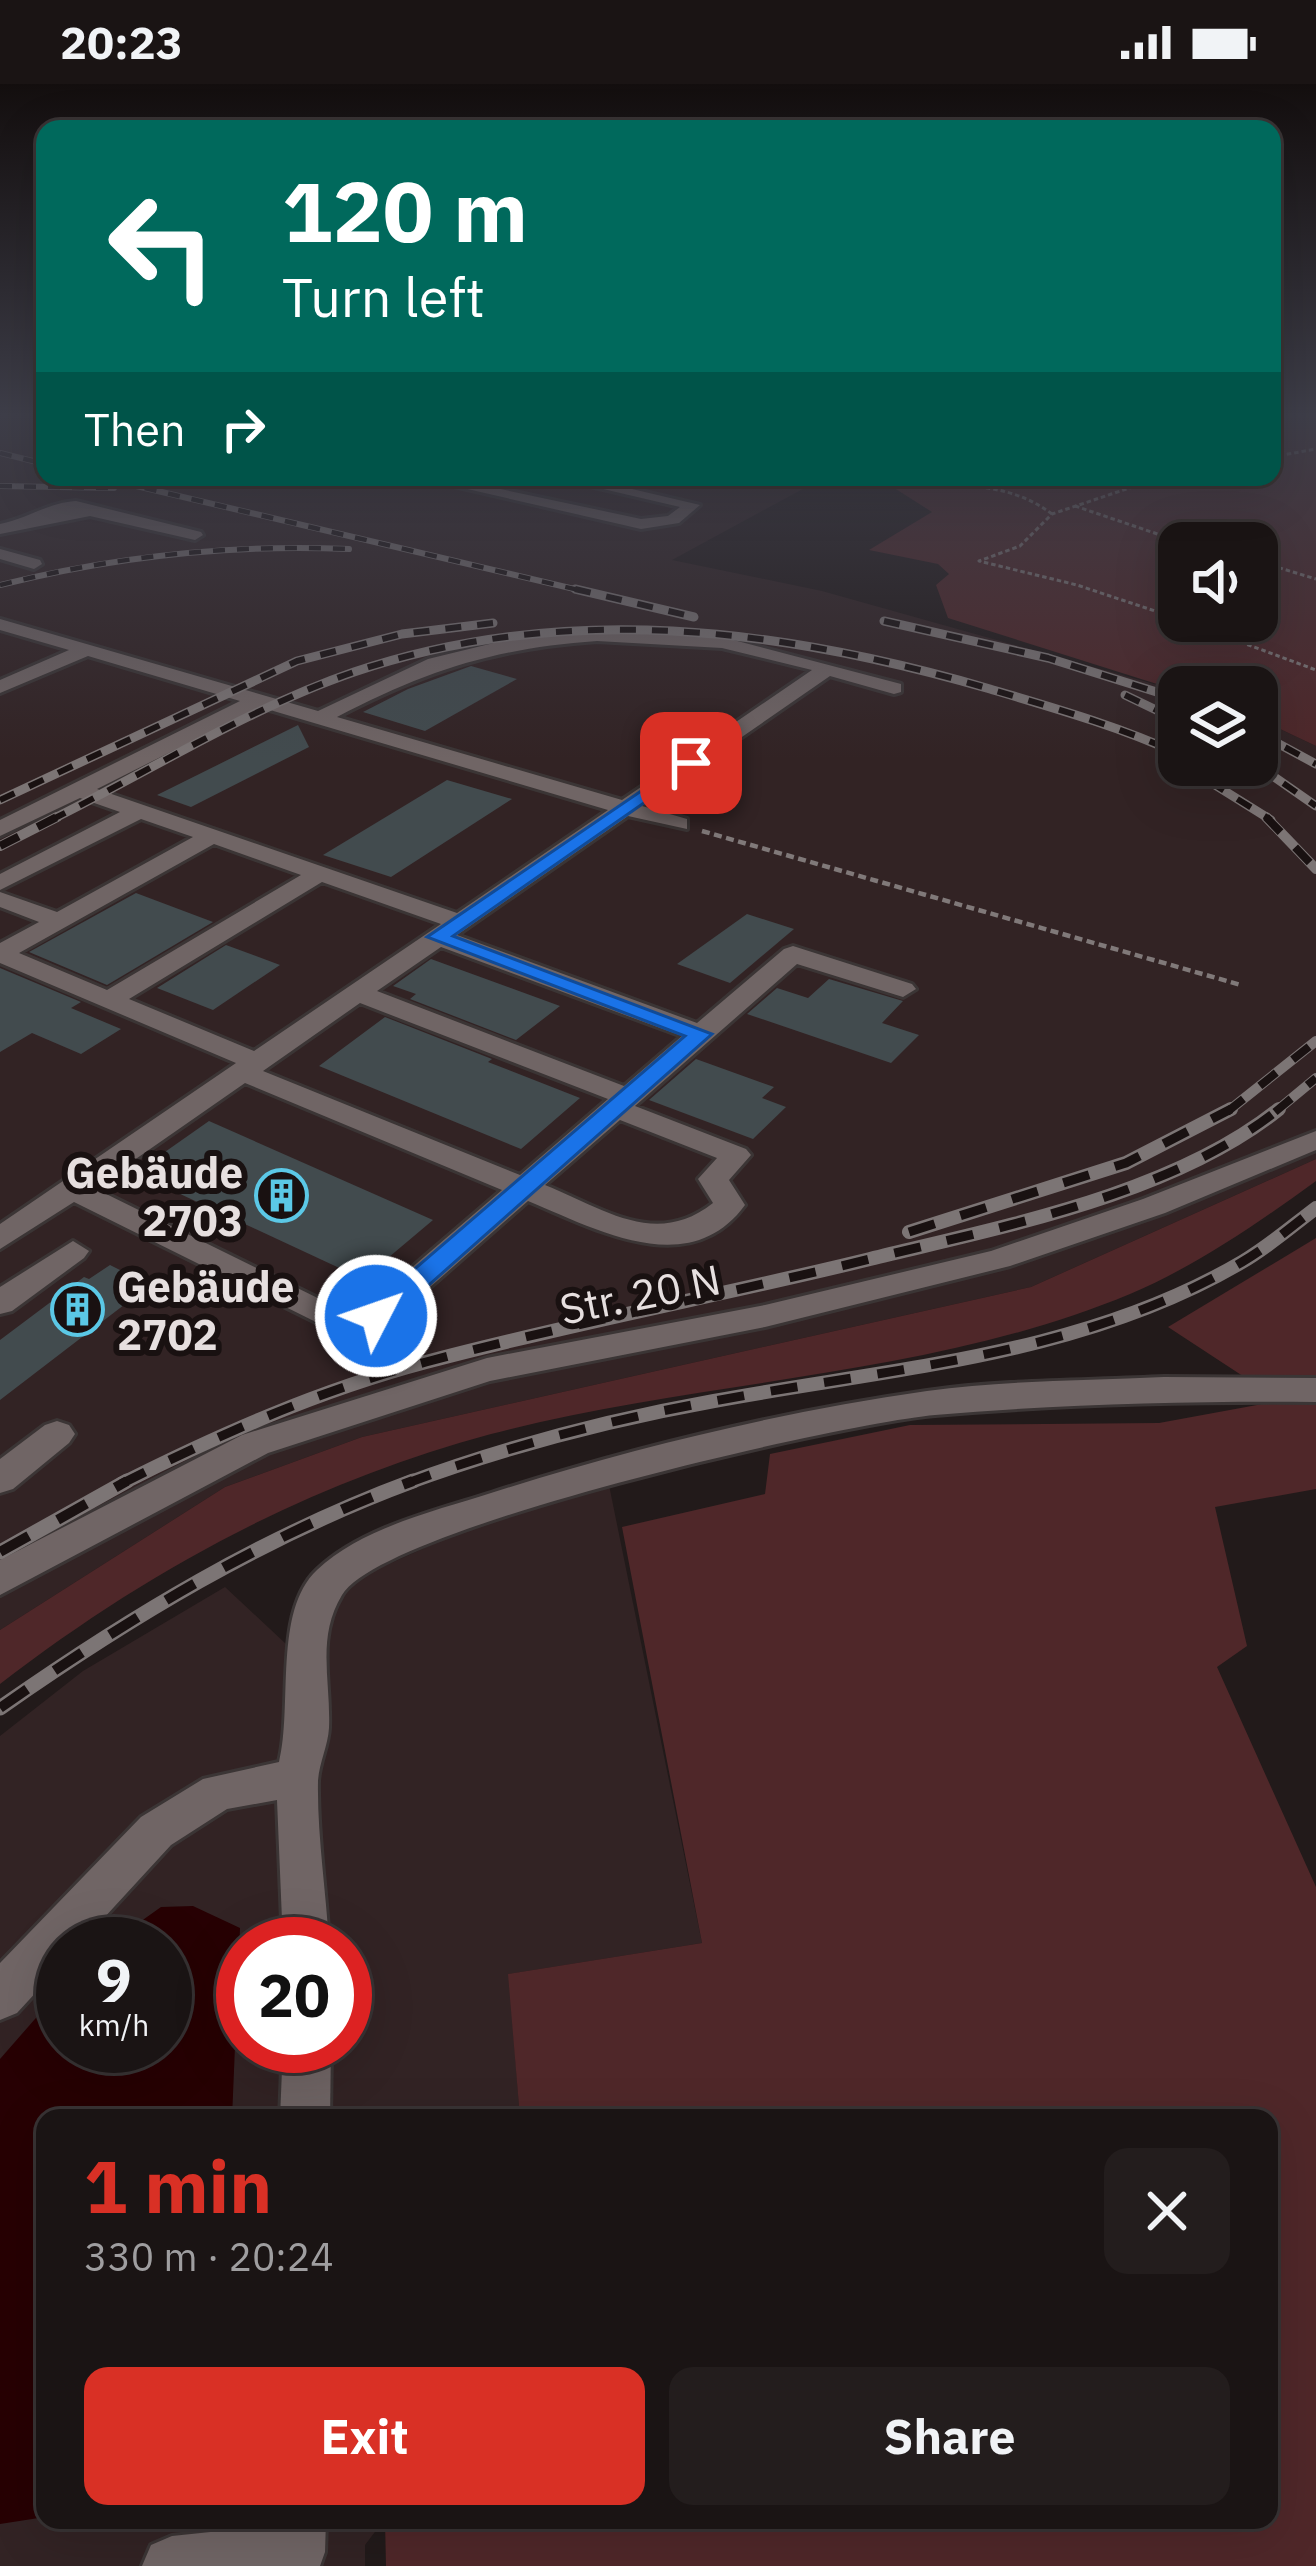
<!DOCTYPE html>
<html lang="en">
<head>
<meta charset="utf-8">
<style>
  :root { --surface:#1a1414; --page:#231d1d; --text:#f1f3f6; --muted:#9f9ea0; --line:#383334; --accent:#d93025 }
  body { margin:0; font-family:"IBM Plex Sans",sans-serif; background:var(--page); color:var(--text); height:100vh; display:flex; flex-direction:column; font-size:45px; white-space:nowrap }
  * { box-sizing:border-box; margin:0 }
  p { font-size:39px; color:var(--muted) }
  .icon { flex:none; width:66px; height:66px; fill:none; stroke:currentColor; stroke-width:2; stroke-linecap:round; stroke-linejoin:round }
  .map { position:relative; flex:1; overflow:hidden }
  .sheet { position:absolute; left:36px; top:2025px; width:1242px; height:420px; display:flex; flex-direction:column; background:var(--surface); border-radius:24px; box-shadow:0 12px 48px #0002,0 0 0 3px var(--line) }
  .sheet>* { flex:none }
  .banner { position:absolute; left:36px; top:36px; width:1245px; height:366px; border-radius:24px; box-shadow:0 12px 48px #0002,0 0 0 3px var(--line); background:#00695c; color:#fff; overflow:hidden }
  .buttons { position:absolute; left:1158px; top:438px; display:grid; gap:24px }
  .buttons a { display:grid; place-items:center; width:120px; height:120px; border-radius:24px; background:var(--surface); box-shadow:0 12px 48px #0002,0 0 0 3px var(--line); font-size:60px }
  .speed { position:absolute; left:36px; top:1833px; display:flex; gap:24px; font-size:60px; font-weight:700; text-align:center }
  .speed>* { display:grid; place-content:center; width:156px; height:156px; border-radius:50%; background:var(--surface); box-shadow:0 12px 48px #0002,0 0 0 3px var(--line); line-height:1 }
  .speed small { font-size:30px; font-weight:400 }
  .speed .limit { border:18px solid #d22; background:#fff; color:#111 }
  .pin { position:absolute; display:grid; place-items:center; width:102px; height:102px; color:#fff; margin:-51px; border-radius:24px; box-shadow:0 6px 18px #0006 }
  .me { position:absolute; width:132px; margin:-66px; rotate:49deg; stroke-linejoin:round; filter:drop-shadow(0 0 9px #0008) }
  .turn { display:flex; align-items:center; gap:42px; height:252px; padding:0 48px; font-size:54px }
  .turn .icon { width:156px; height:156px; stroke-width:2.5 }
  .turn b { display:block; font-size:84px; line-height:102px }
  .then { display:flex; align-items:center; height:114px; padding:0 48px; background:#0003; gap:24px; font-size:45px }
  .round { display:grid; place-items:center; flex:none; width:126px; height:126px; border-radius:24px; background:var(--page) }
  .head { display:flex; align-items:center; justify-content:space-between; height:204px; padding:0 48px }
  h1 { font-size:72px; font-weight:800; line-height:90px; color:var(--accent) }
  .primary-button { display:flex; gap:24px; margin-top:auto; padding:24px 48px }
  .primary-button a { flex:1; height:138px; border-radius:24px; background:var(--accent); color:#fff; font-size:48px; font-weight:800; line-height:138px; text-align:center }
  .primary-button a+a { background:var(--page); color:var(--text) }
  .status { display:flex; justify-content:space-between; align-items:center; height:84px; padding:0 60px; background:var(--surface); direction:ltr }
  .status svg { height:33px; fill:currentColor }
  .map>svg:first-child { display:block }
  .built { fill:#322324; fill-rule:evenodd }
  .green { fill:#4f2729; fill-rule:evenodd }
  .water { fill:#270003 }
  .building { fill:#424b4e }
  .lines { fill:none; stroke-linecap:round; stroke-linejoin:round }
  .minor-casing { stroke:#3b3535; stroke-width:6 }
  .path-far1 { stroke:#807979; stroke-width:3; stroke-dasharray:4.5 3; stroke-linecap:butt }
  .path { stroke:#807979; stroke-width:4.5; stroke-dasharray:8 4.5; stroke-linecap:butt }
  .minor { fill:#706565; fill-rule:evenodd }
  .rail-far4-casing { stroke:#7c7575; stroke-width:6 }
  .rail-far3-casing { stroke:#7c7575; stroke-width:9 }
  .rail-far2-casing { stroke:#7c7575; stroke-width:10 }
  .rail-far1-casing { stroke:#7c7575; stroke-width:14 }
  .rail-casing { stroke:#7c7575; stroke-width:15 }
  .rail-far4 { stroke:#191111; stroke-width:4.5; stroke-dasharray:12; stroke-linecap:butt }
  .rail-far3 { stroke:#191111; stroke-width:6; stroke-dasharray:16; stroke-linecap:butt }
  .rail-far2 { stroke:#191111; stroke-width:8; stroke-dasharray:21; stroke-linecap:butt }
  .rail-far1 { stroke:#191111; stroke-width:9; stroke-dasharray:27; stroke-linecap:butt }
  .rail { stroke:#191111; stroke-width:10; stroke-dasharray:33; stroke-linecap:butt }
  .route { fill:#1a73e8; stroke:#114b97; stroke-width:3 }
  .labels { text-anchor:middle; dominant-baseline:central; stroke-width:12; stroke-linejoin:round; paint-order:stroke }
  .poi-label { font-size:42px; font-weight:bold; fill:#e6dfdf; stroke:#191111; text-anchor:end }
  .street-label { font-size:42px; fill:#e6dfdf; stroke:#191111 }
</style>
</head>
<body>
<div class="status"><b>20:23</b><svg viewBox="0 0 49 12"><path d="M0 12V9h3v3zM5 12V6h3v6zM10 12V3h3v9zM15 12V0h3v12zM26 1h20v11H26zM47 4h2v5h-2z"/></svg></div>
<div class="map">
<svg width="1316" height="2482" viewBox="0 0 1316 2482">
  <rect width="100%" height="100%" fill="#221a1a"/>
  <g class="built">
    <polygon points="0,328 45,328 45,393 825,393 672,476 822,507 1179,607 1179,681 1257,681 1257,634 1316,662 1316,1075 1031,1203 362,1353 225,1403 0,1546"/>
    <path d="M609 1401 702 1859 509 1890 520 2034H45V2436H384L365 2461V2482H0V1652L83 1587 225 1503 286 1560 321 1552 338 1511 364 1491 456 1450ZM63 1860H165V1962H63ZM243 1860H345V1962H243Z"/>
  </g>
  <g class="green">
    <path d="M1272 328H1316V662L1257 634V603H1179V607L948 534 936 501 949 490 938 480 869 466 932 428 880 395 1272 393ZM1257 459V537H1179V459Z"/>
    <path d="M1316 1075V1097C1258 1139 1196 1182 1130 1210 929 1294 699 1295 491 1350 309 1399 148 1486 0 1600V1546L225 1403 362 1353 1031 1203Z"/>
    <polygon points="1316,1154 1316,1298 1255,1300 1168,1243"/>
    <polygon points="1316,1310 1316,1405 1215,1423 1247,1562 1217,1583 1316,1803 1316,2482 386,2482 385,2436 1269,2436 1269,2034 520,2034 508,1890 702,1859 622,1443 765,1410 770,1370 910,1341 1159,1339"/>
  </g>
  <polygon class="water" points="193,1822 240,1844 232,2034 45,2034 45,2433 0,2440 0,1975 63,1903 63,1962 165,1962 165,1860 109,1860 161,1823"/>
  <g class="building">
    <polygon points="471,582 517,595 425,647 363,628 408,605"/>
    <polygon points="298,641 309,663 191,723 157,711"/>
    <polygon points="447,696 512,715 391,793 323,771"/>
    <polygon points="136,809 213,838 107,901 29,868"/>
    <polygon points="747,830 794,845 730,899 677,880"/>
    <polygon points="226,861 280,881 213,926 157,904"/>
    <polygon points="431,875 560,922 516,956 410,915 416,910 393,902"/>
    <polygon points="0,884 81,918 71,924 121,945 81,970 32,949 0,968"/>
    <polygon points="829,895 903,917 882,939 919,951 891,979 747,930 777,904 808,914"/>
    <polygon points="385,933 492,975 488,978 580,1014 521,1065 319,982"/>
    <polygon points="696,975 774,1003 762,1014 786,1023 753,1055 649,1016"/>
    <polygon points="209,1037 433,1136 363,1195 135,1089"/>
    <polygon points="110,1181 150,1201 0,1316 0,1256 84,1193 89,1195"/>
  </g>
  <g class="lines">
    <defs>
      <g id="minor">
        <polygon points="415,393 444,393 641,435 668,432 680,423 552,393 581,393 700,421 679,439 641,445"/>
        <path d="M76 417 201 448 203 451 195 456 90 432 0 450V440C29 434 47 419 76 417Z"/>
        <polygon points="0,465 40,476 42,480 34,485 0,475"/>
        <path d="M0 535 318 627 428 575 514 554 597 546 722 553 901 600V608L894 610 830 592 642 722 687 735V745L628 732 457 851 697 939 784 865 793 862 912 900 916 905 903 913 797 880 635 1022 746 1065 751 1071 729 1096 745 1121C689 1198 594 1144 528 1117L388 1240 334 1247 74 1118 0 1165V1140L236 979 0 879V859L39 838 0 823V808L57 828 193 753 141 735 0 806V790L120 728 80 714 0 752V736L240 617 88 572 0 609V596L69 566 0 546ZM597 557 722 564 812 586 622 716 337 633C427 586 496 564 597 557ZM260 623 608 726 457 829 97 705ZM214 760 301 791 107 906 19 869ZM322 798 441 840 254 967 129 915ZM441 863 682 952 624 1002 377 907ZM360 919 608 1015 520 1091 263 987ZM245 999 502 1106 367 1222 338 1224 94 1104ZM620 1036 717 1074 698 1095 713 1119C656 1164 604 1125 545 1101Z"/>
        <polygon points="1316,1047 1316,1066 1165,1129 1010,1182 765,1243 490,1297 268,1369 0,1511 0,1476 242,1351 487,1274 765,1221 991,1167 1143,1115"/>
        <polygon points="73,1157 89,1167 84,1174 12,1227 0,1230 0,1203"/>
        <path d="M1164 1293 1316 1294V1318C1189 1317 1062 1320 935 1331 844 1339 383 1443 342 1511 316 1554 331 1597 329 1644 328 1662 319 1679 318 1697 317 1751 326 1806 329 1860H283L277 1716 227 1725 171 1761 80 1860H63V1879L17 1929 0 1936V1879L141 1733 203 1695 279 1678C293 1623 273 1527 317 1486 361 1444 435 1427 491 1409 632 1364 780 1328 927 1307 1004 1296 1086 1297 1164 1293Z"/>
        <polygon points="57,1337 69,1341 75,1350 69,1359 13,1405 0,1409 0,1375 45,1341"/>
        <polygon points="283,1962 331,1962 330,2034 280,2034"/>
        <polygon points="268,2436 326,2436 325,2468 320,2482 142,2482 151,2461 172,2452 268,2442"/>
      </g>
    </defs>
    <use href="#minor" class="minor-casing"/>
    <g class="path-far1">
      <polyline points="1272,373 1316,365"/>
      <path d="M889 393C947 405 1003 393 1052 430"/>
      <polyline points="1162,393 1052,430 1020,462 979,477 1077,501 1179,535"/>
      <polyline points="1075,422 1184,459"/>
      <polyline points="1257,477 1316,495"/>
      <polyline points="1184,537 1316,586"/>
    </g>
    <polyline class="path" points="702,747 1241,901"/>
    <use href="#minor" class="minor"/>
    <defs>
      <g id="rail-far4">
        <polyline points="0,369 45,380"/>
        <polyline points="98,393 587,508"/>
        <polyline points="0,402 114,404"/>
        <path d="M0 501C116 472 230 460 349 465"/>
      </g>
      <g id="rail-far3">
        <polyline points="575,505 694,533"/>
        <polyline points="884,537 1048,574 1179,615"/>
        <polyline points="1125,611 1179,637"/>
        <polyline points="1257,648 1316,680"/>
        <polyline points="1183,681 1271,736"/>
        <polyline points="1257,681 1316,722"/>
        <polyline points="0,716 297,577 402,550 493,539"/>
        <path d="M51 736C150 687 249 624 354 588 564 517 781 544 990 605 1054 624 1118 642 1179 670"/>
      </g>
      <g id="rail-far2">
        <polyline points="1266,733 1316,785"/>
        <polyline points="0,762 57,733"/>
        <polyline points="1227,1028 1316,957"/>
        <polyline points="1275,1028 1316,994"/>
      </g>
      <g id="rail-far1">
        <polyline points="909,1148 1126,1079 1231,1025"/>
        <path d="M121 1400C218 1351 320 1306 426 1278 572 1239 723 1211 870 1175 1000 1143 1172 1111 1279 1025"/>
        <path d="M405 1400C505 1363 608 1336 714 1317 892 1284 1082 1272 1242 1178 1268 1163 1292 1142 1316 1124"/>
      </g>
      <g id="rail">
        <polyline points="0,1468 127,1397"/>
        <path d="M0 1624C130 1533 264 1452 413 1397"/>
      </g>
    </defs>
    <use href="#rail-far4" class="rail-far4-casing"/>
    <use href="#rail-far3" class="rail-far3-casing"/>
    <use href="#rail-far2" class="rail-far2-casing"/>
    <use href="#rail-far1" class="rail-far1-casing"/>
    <use href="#rail" class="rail-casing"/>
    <use href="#rail-far4" class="rail-far4"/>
    <use href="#rail-far3" class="rail-far3"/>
    <use href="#rail-far2" class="rail-far2"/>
    <use href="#rail-far1" class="rail-far1"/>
    <use href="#rail" class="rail"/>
  </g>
  <linearGradient id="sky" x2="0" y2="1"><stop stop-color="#130e0e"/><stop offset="0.49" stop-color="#3e3e49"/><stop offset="1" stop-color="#3e3e49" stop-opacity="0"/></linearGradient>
  <rect width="1316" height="675" fill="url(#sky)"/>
  <polygon class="route" points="691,673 697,675 697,682 453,852 712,950 386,1239 367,1239 363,1232 367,1226 685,952 427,853"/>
  <defs>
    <symbol id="building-ring" viewBox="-11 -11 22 22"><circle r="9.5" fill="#191111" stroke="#5bc8e6" stroke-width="1.5"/><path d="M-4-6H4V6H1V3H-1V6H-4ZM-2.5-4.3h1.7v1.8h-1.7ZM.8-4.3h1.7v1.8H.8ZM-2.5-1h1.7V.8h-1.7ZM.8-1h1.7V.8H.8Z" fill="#5bc8e6"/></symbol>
  </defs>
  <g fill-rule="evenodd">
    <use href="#building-ring" x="252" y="1082" width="59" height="59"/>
    <use href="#building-ring" x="48" y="1196" width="59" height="59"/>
  </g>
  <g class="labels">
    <g class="poi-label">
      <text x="243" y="1088">Gebäude<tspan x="243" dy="48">2703</tspan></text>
      <text x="117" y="1202" text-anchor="start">Gebäude<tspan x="117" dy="48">2702</tspan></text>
    </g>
    <g class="street-label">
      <text transform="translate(640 1210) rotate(-11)">Str. 20 N</text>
    </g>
  </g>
</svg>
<div class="buttons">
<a><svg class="icon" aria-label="sound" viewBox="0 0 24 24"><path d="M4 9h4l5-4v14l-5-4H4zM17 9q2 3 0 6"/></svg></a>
<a><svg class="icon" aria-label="layers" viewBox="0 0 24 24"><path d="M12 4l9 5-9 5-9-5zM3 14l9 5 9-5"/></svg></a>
</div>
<div class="speed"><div>9<small>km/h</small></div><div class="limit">20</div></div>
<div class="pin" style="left:691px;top:679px;background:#d93025"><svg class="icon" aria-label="arrive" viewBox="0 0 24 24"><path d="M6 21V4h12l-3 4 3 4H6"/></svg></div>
<svg class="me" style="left:376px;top:1232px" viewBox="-20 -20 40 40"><circle r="17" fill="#1a73e8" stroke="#fff" stroke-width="3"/><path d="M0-11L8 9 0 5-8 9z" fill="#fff"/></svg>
<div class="banner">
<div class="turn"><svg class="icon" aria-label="left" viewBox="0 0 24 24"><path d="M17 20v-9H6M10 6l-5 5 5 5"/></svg><div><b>120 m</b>Turn left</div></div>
<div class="then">Then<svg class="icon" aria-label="right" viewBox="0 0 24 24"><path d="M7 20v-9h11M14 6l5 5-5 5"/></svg></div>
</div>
<section class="sheet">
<div class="head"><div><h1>1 min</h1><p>330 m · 20:24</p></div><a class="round"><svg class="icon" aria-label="close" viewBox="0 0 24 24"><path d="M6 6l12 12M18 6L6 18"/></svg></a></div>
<div class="primary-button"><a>Exit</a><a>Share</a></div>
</section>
</div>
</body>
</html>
